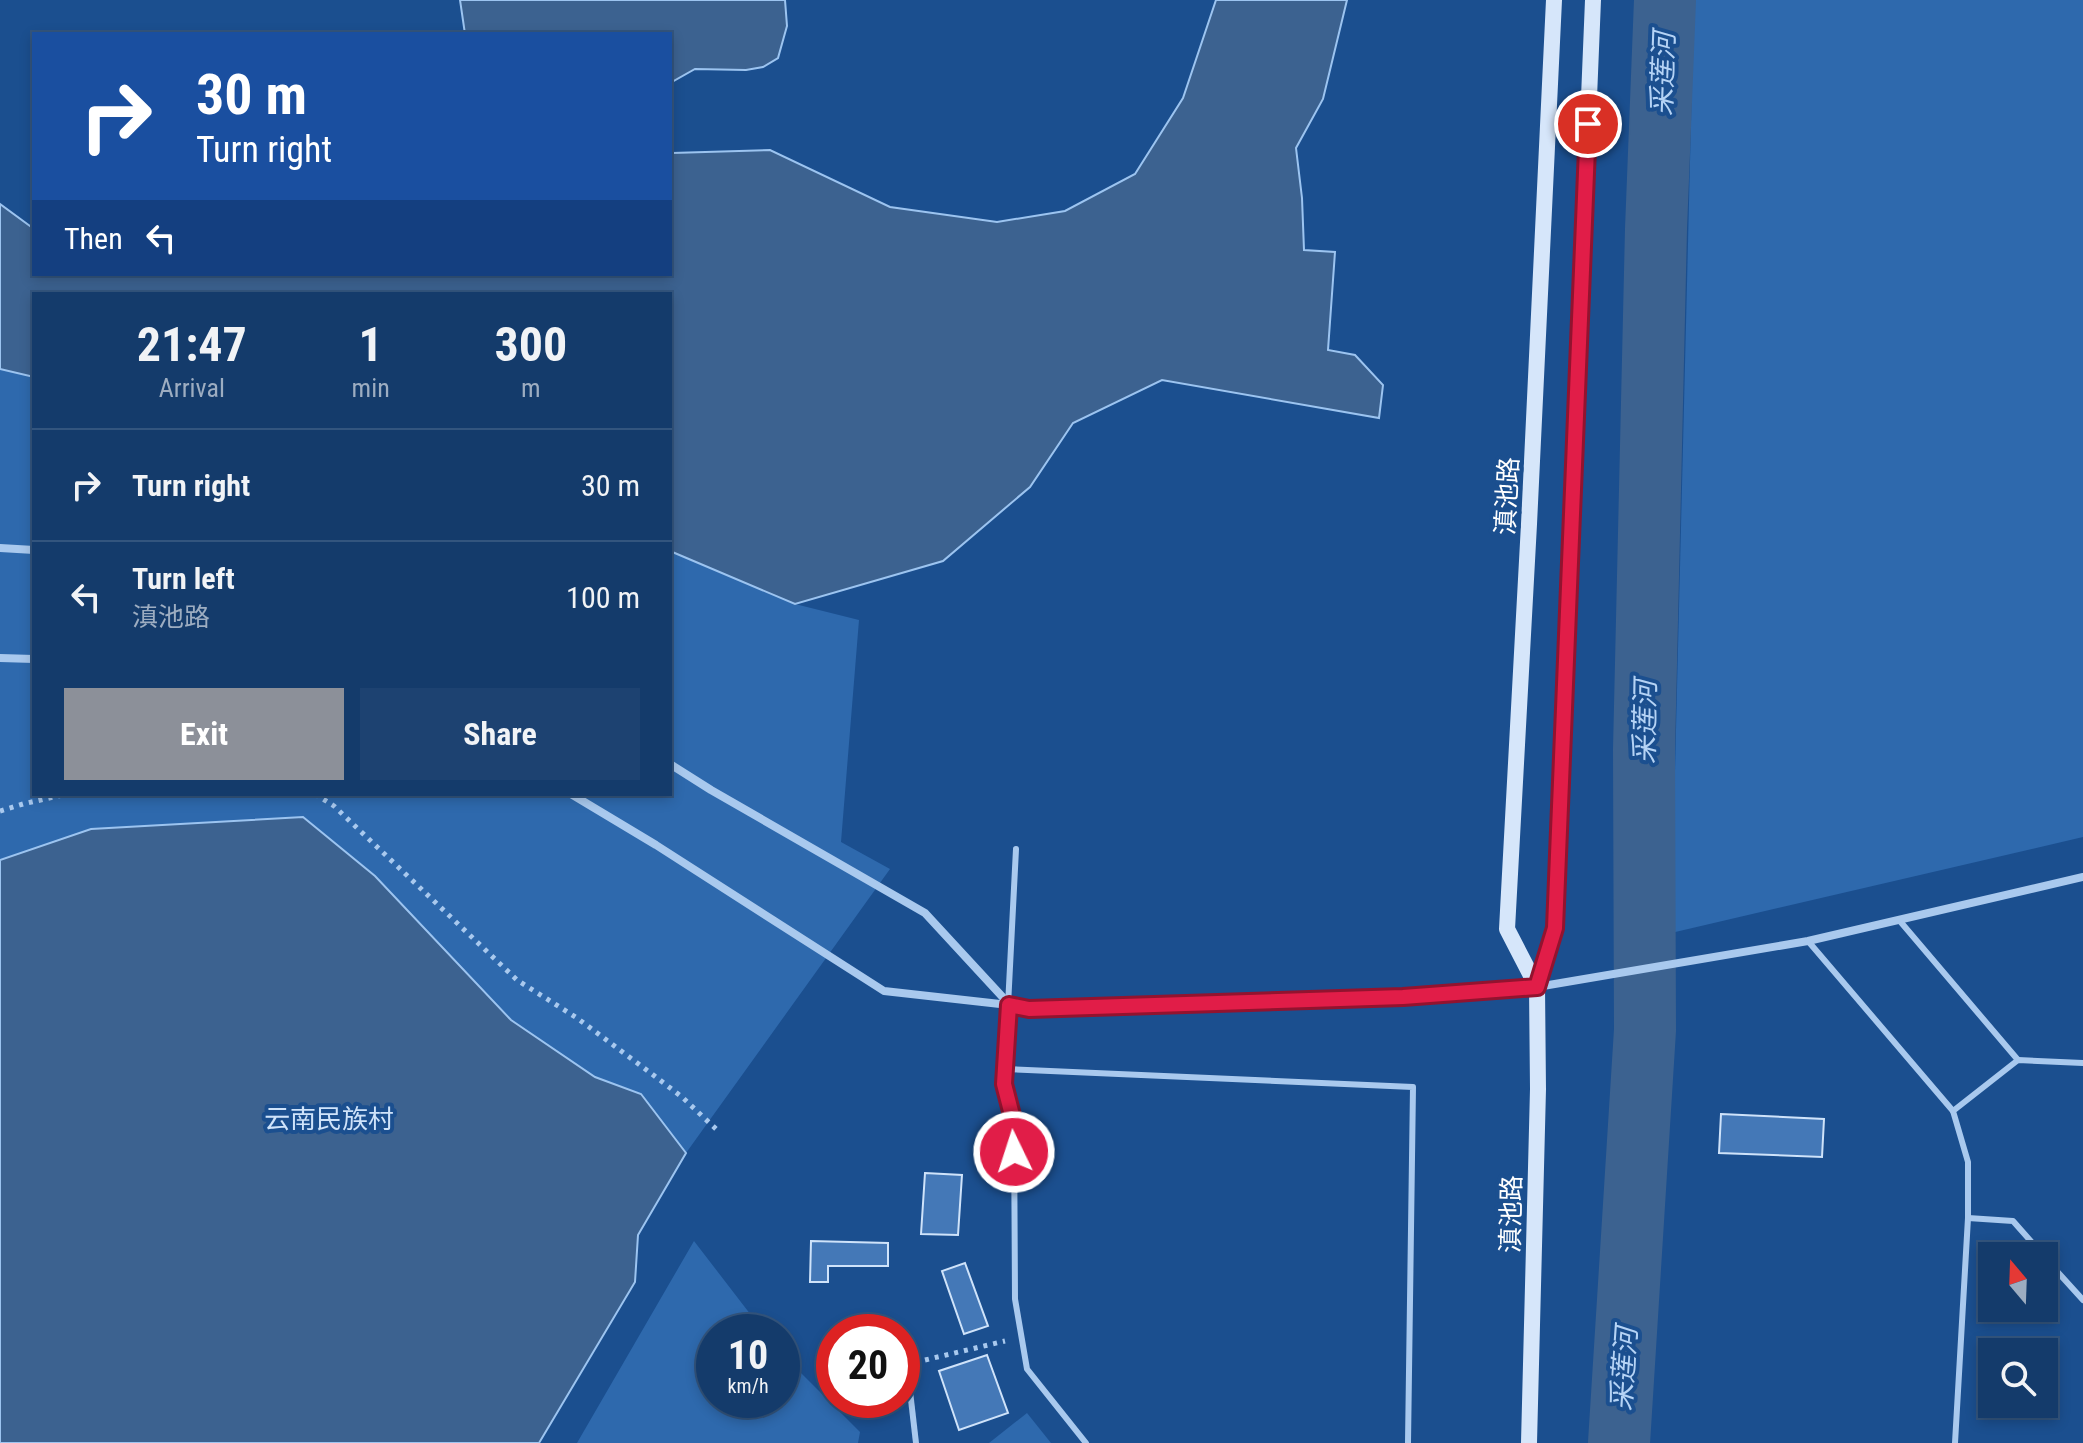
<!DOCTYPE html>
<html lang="en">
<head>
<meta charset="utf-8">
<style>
  :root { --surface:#143b6b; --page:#1d4271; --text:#f1f3f6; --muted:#9dadc1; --line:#33557e; --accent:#8c9099 }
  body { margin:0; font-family:"Roboto Condensed","Noto Sans SC",sans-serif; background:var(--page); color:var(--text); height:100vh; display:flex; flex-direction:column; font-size:30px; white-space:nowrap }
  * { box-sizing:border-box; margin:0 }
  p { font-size:26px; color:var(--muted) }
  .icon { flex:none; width:44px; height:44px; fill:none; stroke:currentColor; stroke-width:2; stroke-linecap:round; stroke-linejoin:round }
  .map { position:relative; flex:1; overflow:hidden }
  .sheet { position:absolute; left:32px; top:292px; width:640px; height:504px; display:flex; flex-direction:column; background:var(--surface); border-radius:0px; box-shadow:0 4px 12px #0003,0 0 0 2px var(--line) }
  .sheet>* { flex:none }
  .top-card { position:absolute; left:32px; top:32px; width:640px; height:244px; border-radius:0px; box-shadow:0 4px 12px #0003,0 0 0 2px var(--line); background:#1a4fa0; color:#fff; overflow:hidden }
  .needle { width:52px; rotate:341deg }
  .fabs { position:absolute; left:1978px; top:1242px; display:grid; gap:16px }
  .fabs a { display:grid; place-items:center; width:80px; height:80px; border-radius:0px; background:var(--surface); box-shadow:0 4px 12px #0003,0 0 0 2px var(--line); font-size:40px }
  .speed { position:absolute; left:696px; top:1314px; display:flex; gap:16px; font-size:40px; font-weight:700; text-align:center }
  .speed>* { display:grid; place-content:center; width:104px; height:104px; border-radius:50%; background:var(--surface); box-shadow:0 4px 12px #0003,0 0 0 2px var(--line); line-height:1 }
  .speed small { font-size:20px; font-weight:400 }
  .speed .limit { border:12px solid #d22; background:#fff; color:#111 }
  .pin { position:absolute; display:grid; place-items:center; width:68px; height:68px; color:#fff; margin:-34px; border:4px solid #fff; border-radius:50%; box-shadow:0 2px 8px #0007 }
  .me { position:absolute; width:88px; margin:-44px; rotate:356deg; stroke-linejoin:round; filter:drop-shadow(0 0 6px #0008) }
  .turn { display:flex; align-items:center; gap:28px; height:168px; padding:0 32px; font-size:36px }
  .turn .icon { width:104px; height:104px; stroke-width:2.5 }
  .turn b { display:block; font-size:56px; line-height:68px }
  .then { display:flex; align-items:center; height:76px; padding:0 32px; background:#0003; gap:16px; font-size:30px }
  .eta { display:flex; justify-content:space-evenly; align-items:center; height:136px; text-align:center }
  .eta b { font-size:48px; font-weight:700; line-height:56px }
  .primary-button { display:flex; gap:16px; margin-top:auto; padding:16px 32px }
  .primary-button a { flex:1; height:92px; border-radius:0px; background:var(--accent); color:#fff; font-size:32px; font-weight:700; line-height:92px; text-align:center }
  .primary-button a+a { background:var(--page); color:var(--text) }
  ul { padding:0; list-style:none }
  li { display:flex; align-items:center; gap:24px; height:112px; padding:0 32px; border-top:2px solid var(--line) }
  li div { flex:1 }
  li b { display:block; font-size:30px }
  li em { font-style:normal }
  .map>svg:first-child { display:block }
  .green { fill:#2e69ad }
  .water { fill:#3c6290; stroke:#9cc4f0; stroke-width:2 }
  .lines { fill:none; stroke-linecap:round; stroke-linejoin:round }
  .river { stroke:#3c6290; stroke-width:62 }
  .building { fill:#4478b7; stroke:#cfe3fa; stroke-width:2 }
  .path { stroke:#a9c9ee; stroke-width:5; stroke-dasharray:4 6; stroke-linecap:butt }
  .lane { stroke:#a9c9ee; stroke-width:6 }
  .street { stroke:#a9c9ee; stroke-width:8 }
  .secondary { stroke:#d6e6fa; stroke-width:16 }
  .route-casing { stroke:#92132f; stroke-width:20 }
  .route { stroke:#e11d48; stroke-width:14 }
  .labels { text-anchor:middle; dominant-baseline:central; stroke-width:8; stroke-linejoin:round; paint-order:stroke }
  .street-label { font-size:26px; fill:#fff; stroke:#1b4f8f }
  .park-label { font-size:26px; fill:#cfe3fa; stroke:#1b4f8f }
  .water-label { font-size:28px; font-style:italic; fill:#b5d3f5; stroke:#1b4f8f }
</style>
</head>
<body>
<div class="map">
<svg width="2083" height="1443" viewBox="0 0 2083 1443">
  <rect width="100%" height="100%" fill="#1b4f8f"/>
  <g class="green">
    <polygon points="1694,0 2083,0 2083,837 1671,933"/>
    <polygon points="0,369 34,377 34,794 670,794 670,551 795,604 859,620 841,842 890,869 686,1153 638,1235 635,1282 539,1443 0,1443"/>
    <polygon points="694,1241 764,1332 714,1332 714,1400 782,1400 782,1354 860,1432 858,1443 577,1443"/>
    <polygon points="1027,1413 1051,1443 989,1443"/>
  </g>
  <g class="water">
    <polygon points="460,0 785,0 787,26 778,58 763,67 746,70 695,69 670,83 670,34 465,34"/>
    <polygon points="1216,0 1347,0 1323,99 1296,148 1302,198 1304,250 1335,252 1328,350 1355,355 1383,385 1379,418 1162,380 1073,423 1030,487 943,561 795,604 670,551 670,294 34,294 34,377 0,369 0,204 34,229 34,274 670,274 670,154 672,153 770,150 890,207 997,222 1065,211 1135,174 1183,98"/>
    <polygon points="303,817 375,876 511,1020 595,1077 641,1094 686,1153 638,1235 635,1282 539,1443 0,1443 0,860 91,829"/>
  </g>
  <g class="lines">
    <polyline class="river" points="1619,1443 1645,1030 1644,750 1656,229 1665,0"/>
  </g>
  <g class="building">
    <polygon points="1721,1114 1824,1119 1822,1157 1719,1153"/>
    <polygon points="925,1173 962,1175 958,1235 921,1234"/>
    <polygon points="811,1241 888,1243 888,1266 828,1266 828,1282 810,1282"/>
    <polygon points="965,1263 988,1326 964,1334 942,1271"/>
    <polygon points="987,1355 1008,1413 959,1430 939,1371"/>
  </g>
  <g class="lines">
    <g class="path">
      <polyline points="315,794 334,806 517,980 577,1018 652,1074 682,1097 716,1129"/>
      <polyline points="0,811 23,804 67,794"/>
      <polyline points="925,1360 1005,1341"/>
    </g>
    <g class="lane">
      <polyline points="1016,849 1004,1084 1014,1123 1015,1299 1027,1369 1086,1443"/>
      <polyline points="1899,920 2018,1060"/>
      <polyline points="1808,941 1953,1111"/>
      <polyline points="1009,1005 1029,1009 1403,997 1537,987"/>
      <polyline points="1004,1069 1413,1087 1408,1443"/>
      <polyline points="1968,1218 2013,1221 2044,1256"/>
      <polyline points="2044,1257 2083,1300"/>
      <polyline points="907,1365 916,1443"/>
      <polyline points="1955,1443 1968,1218 1968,1162 1953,1111 2018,1060 2083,1063"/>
    </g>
    <g class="street">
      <polyline points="0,548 34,550"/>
      <polyline points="0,658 34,659"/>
      <polyline points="670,764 711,790 925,913 1009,1004"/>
      <polyline points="571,794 656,845 884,991 1009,1005"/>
      <polyline points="1537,987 1808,941 2083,877"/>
    </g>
    <g class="secondary">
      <polyline points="1537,987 1507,929 1529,524 1554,0"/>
      <polyline points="1529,1443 1538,1089 1537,987 1555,928 1593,0"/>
    </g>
  </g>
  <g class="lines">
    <defs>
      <polyline id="route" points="1014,1152 1014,1123 1004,1084 1009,1005 1029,1009 1403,997 1537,987 1555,928 1588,124"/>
    </defs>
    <use href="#route" class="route-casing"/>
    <use href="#route" class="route"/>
  </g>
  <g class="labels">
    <g class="street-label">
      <text transform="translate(1507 496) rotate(-87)">滇池路</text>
      <text transform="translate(1511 1214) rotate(-89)">滇池路</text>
    </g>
    <g class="park-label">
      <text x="329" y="1119">云南民族村</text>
    </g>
    <g class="water-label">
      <text transform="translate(1663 74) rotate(-88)">采莲河</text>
      <text transform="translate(1645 722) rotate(-89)">采莲河</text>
      <text transform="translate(1624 1369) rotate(-86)">采莲河</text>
    </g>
  </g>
</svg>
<div class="fabs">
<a><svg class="needle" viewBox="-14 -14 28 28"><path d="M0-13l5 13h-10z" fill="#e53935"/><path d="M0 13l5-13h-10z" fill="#9dadc1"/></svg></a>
<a><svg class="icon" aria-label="search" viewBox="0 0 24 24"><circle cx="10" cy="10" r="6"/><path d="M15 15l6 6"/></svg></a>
</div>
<div class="speed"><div>10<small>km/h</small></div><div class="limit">20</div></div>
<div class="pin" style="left:1588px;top:124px;background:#d93025"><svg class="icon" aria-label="arrive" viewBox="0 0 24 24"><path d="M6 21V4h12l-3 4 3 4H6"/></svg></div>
<svg class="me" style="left:1014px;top:1152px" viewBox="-20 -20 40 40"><circle r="17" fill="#e11d48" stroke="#fff" stroke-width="3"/><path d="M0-11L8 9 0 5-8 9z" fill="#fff"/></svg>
<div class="top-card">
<div class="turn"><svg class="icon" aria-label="right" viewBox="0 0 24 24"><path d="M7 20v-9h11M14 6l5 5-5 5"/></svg><div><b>30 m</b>Turn right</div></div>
<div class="then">Then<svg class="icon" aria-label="left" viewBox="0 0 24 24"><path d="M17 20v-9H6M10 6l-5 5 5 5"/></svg></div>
</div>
<section class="sheet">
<div class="eta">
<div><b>21:47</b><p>Arrival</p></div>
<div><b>1</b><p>min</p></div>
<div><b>300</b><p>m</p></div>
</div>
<ul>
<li><svg class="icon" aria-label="right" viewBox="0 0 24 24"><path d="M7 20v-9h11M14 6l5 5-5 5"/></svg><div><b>Turn right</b></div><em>30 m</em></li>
<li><svg class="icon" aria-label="left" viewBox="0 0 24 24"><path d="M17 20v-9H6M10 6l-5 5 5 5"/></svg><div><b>Turn left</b><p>滇池路</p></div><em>100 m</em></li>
</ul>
<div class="primary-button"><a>Exit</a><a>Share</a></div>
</section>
</div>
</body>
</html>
